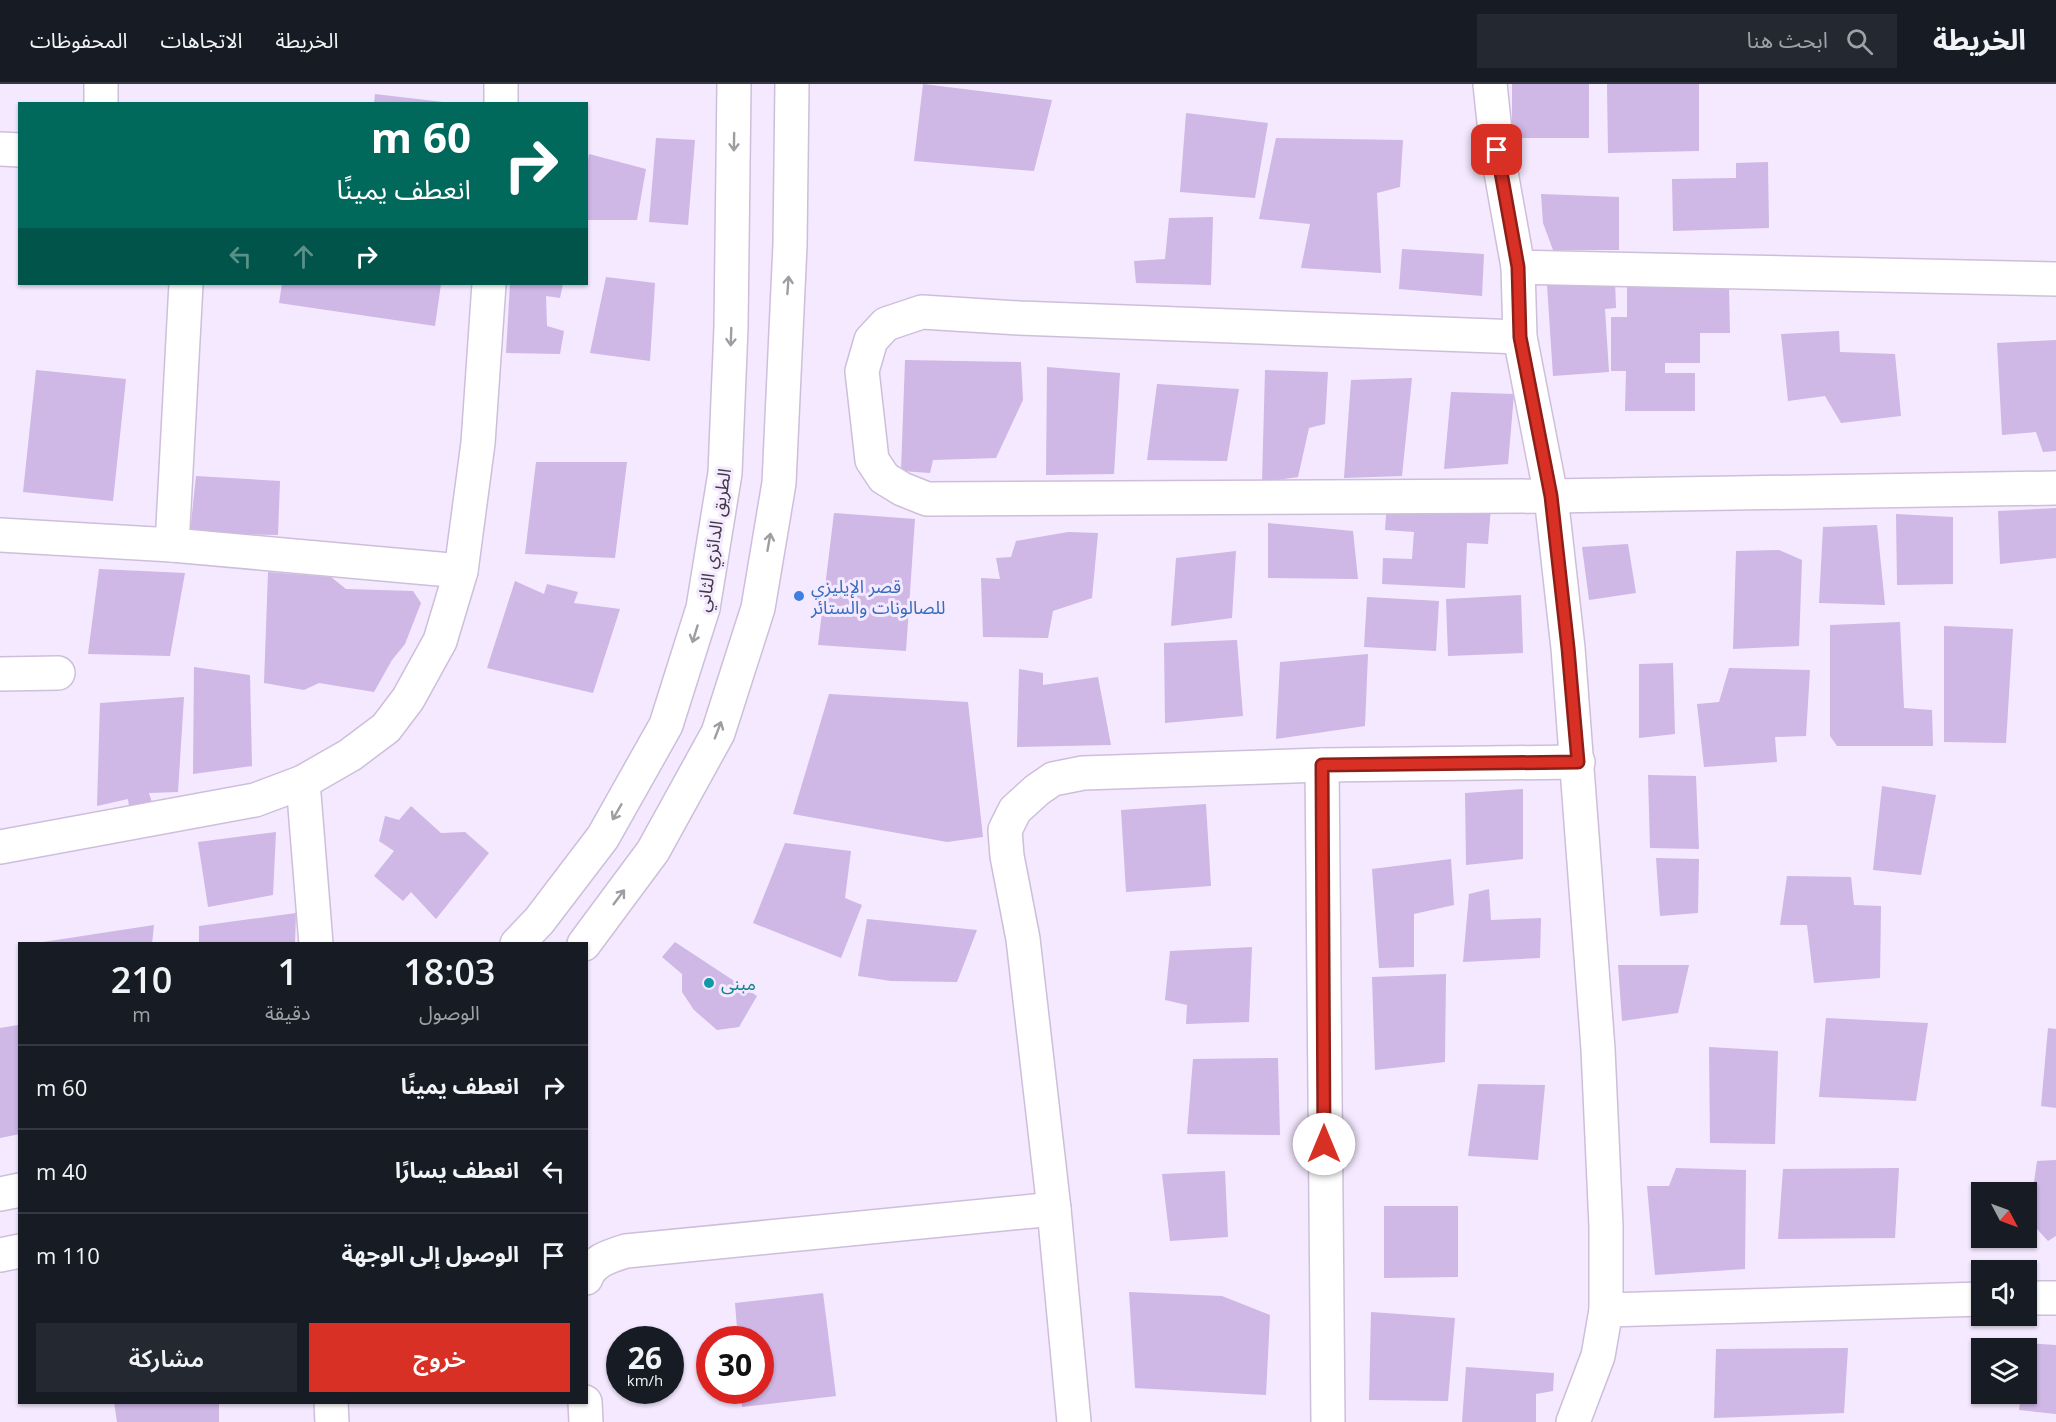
<!DOCTYPE html>
<html lang="ar">
<head>
<meta charset="utf-8">
<style>
  :root { --surface:#171b24; --page:#242831; --text:#f1f3f6; --muted:#9ea1a6; --line:#363941; --accent:#d93025 }
  body { margin:0; font-family:"Open Sans","Noto Sans Arabic",sans-serif; background:var(--page); color:var(--text); direction:rtl; height:100vh; display:flex; flex-direction:column; font-size:22px; white-space:nowrap }
  * { box-sizing:border-box; margin:0 }
  p { font-size:20px; color:var(--muted) }
  .icon { flex:none; width:33px; height:33px; fill:none; stroke:currentColor; stroke-width:2; stroke-linecap:round; stroke-linejoin:round }
  .map { position:relative; flex:1; overflow:hidden; direction:ltr }
  .side { position:absolute; left:18px; top:858px; width:570px; height:462px; display:flex; flex-direction:column; background:var(--surface); border-radius:0px; box-shadow:0 2px 4px #0004; direction:rtl }
  .side>* { flex:none }
  .top-card { position:absolute; left:18px; top:18px; width:570px; height:183px; border-radius:0px; box-shadow:0 2px 4px #0004; direction:rtl; background:#00695c; color:#fff; overflow:hidden }
  .needle { width:39px; rotate:131deg }
  .buttons { position:absolute; left:1971px; top:1098px; display:grid; gap:12px }
  .buttons a { display:grid; place-items:center; width:66px; height:66px; border-radius:0px; background:var(--surface); box-shadow:0 2px 4px #0004; font-size:30px }
  .speed { position:absolute; left:606px; top:1242px; display:flex; gap:12px; font-size:30px; font-weight:700; text-align:center }
  .speed>* { display:grid; place-content:center; width:78px; height:78px; border-radius:50%; background:var(--surface); box-shadow:0 2px 4px #0004; line-height:1 }
  .speed small { font-size:15px; font-weight:400 }
  .speed .limit { border:9px solid #d22; background:#fff; color:#111 }
  .pin { position:absolute; display:grid; place-items:center; width:51px; height:51px; color:#fff; margin:-26px; border-radius:12px; box-shadow:0 3px 9px #0006 }
  .me { position:absolute; width:66px; margin:-33px; rotate:0deg; stroke-linejoin:round; filter:drop-shadow(0 0 4px #0008) }
  .turn { display:flex; align-items:center; gap:21px; height:126px; padding:0 18px; font-size:27px }
  .turn .icon { width:78px; height:78px; stroke-width:2.5 }
  .turn b { display:block; font-size:42px; line-height:51px }
  .lanes { display:flex; align-items:center; height:57px; padding:0 18px; background:#0003; justify-content:center; gap:30px; direction:ltr }
  .lanes .off { opacity:.35 }
  .eta { display:flex; justify-content:space-evenly; align-items:center; height:102px; text-align:center }
  .eta b { font-size:36px; font-weight:600; line-height:42px }
  .primary-button { display:flex; gap:12px; margin-top:auto; padding:12px 18px }
  .primary-button a { flex:1; height:69px; border-radius:0px; background:var(--accent); color:#fff; font-size:24px; font-weight:600; line-height:69px; text-align:center }
  .primary-button a+a { background:var(--page); color:var(--text) }
  ul { padding:0; list-style:none }
  li { display:flex; align-items:center; gap:18px; height:84px; padding:0 18px; border-top:2px solid var(--line) }
  li div { flex:1 }
  li b { display:block; font-size:22px }
  li em { font-style:normal }
  header { display:flex; align-items:center; gap:36px; box-sizing:border-box; height:84px; padding:0 30px; background:var(--surface); border-bottom:2px solid var(--line) }
  header strong { font-size:28px }
  nav { display:flex; gap:33px; margin-inline-start:auto; font-size:21px }
  .search { width:420px; height:54px; background:var(--page); display:flex; align-items:center; gap:15px; box-sizing:border-box; padding:0 21px; border-radius:0px; color:var(--muted); font-size:22px }
  .map>svg:first-child { display:block }
  .building { fill:#cfb7e6 }
  .lines { fill:none; stroke-linecap:round; stroke-linejoin:round }
  .minor-casing { stroke:#cdbfda; stroke-width:36 }
  .major-casing { stroke:#cdbfda; stroke-width:36 }
  .minor { stroke:#fff; stroke-width:33 }
  .major { stroke:#fff; stroke-width:33 }
  .oneway { stroke:#9f9ca2 }
  .route-casing { stroke:#8d1f18; stroke-width:15 }
  .route { stroke:#d93025; stroke-width:10 }
  .shop-dot { fill:#3f7fe0; stroke:#f4e9ff; stroke-width:2 }
  .culture-dot { fill:#0f9aa8; stroke:#f4e9ff; stroke-width:2 }
  .labels { text-anchor:middle; dominant-baseline:central; stroke-width:6; stroke-linejoin:round; paint-order:stroke }
  .street-label { font-size:18px; fill:#3f3a44; stroke:#f4e9ff }
  .shop-label { font-size:18px; fill:#366cbe; stroke:#f4e9ff; text-anchor:start }
  .culture-label { font-size:18px; fill:#0d838f; stroke:#f4e9ff; text-anchor:start }
</style>
</head>
<body>
<header>
<strong>الخريطة</strong>
<div class="search"><svg class="icon" aria-label="search" viewBox="0 0 24 24"><circle cx="10" cy="10" r="6"/><path d="M15 15l6 6"/></svg>ابحث هنا</div>
<nav><a>الخريطة</a><a>الاتجاهات</a><a>المحفوظات</a></nav>
</header>
<div class="map">
<svg width="2056" height="1338" viewBox="0 0 2056 1338">
  <rect width="100%" height="100%" fill="#f4e9ff"/>
  <g class="building">
    <polygon points="923,0 1052,16 1034,87 914,77"/>
    <rect x="1512" y="0" width="77" height="54"/>
    <polygon points="1607,0 1699,0 1699,67 1608,69"/>
    <polygon points="375,10 443,18 443,20 374,20"/>
    <polygon points="1186,29 1268,39 1255,114 1180,108"/>
    <polygon points="656,54 695,56 688,141 649,138"/>
    <polygon points="1276,54 1403,56 1400,103 1377,109 1381,189 1301,184 1310,140 1259,135"/>
    <polygon points="589,70 646,85 637,136 586,136 586,90"/>
    <polygon points="1768,78 1769,144 1673,147 1672,95 1736,94 1736,79"/>
    <polygon points="1541,110 1619,113 1619,166 1553,166 1543,139"/>
    <polygon points="1213,133 1211,201 1136,199 1134,177 1165,175 1169,134"/>
    <polygon points="1402,165 1484,170 1482,212 1399,205"/>
    <polygon points="606,193 655,199 650,277 590,269"/>
    <polygon points="1615,196 1616,224 1605,225 1609,288 1553,292 1547,201"/>
    <polygon points="282,200 441,200 435,242 279,219"/>
    <polygon points="510,200 563,200 560,214 546,212 547,242 564,247 560,270 506,269"/>
    <polygon points="1627,203 1729,203 1730,249 1700,249 1700,279 1665,279 1665,289 1695,289 1695,327 1625,327 1626,287 1611,287 1611,233 1627,233"/>
    <polygon points="1839,247 1840,268 1895,270 1901,332 1841,339 1825,312 1788,317 1781,250"/>
    <polygon points="2056,256 2056,367 2043,368 2036,348 2002,351 1997,259"/>
    <polygon points="905,276 1021,278 1023,316 996,374 933,376 930,389 901,387"/>
    <polygon points="1047,283 1120,289 1114,390 1046,391"/>
    <polygon points="36,286 126,295 113,417 23,408"/>
    <polygon points="1265,286 1328,288 1325,340 1309,344 1298,393 1262,398"/>
    <polygon points="1412,294 1402,392 1344,394 1351,296"/>
    <polygon points="1157,300 1239,305 1227,377 1147,376"/>
    <polygon points="1451,308 1514,310 1508,380 1444,385"/>
    <polygon points="536,378 627,378 615,474 525,470"/>
    <polygon points="196,392 280,397 278,451 190,449"/>
    <polygon points="1387,417 1491,423 1488,460 1467,459 1465,504 1382,500 1383,474 1412,475 1414,448 1385,446"/>
    <polygon points="2056,424 2056,474 2000,480 1998,427"/>
    <polygon points="834,429 915,435 906,567 818,561"/>
    <polygon points="1896,430 1953,433 1953,500 1897,501"/>
    <polygon points="1268,439 1353,447 1358,495 1268,494"/>
    <polygon points="1877,441 1885,521 1819,519 1823,443"/>
    <polygon points="1068,448 1098,449 1092,514 1053,527 1048,554 983,553 981,494 1000,495 996,474 1011,473 1016,457"/>
    <polygon points="1628,460 1636,509 1589,516 1582,463"/>
    <polygon points="1779,466 1802,476 1799,562 1733,565 1736,467"/>
    <polygon points="1236,467 1232,534 1171,542 1176,474"/>
    <polygon points="99,485 185,489 170,572 88,570"/>
    <polygon points="268,488 331,493 346,505 413,507 421,519 405,560 392,576 374,608 319,599 304,606 264,599"/>
    <polygon points="515,497 544,510 547,500 578,508 574,519 620,525 593,609 487,584"/>
    <polygon points="1521,511 1523,569 1448,572 1446,515"/>
    <polygon points="1367,513 1439,517 1436,567 1364,563"/>
    <polygon points="1900,538 1904,624 1932,626 1933,662 1837,662 1830,652 1830,541"/>
    <polygon points="1944,542 2013,545 2006,659 1944,658"/>
    <polygon points="1237,556 1243,632 1165,639 1164,559"/>
    <polygon points="1368,570 1365,642 1276,655 1280,578"/>
    <polygon points="1673,579 1675,650 1639,654 1639,580"/>
    <polygon points="194,583 250,591 252,682 193,690"/>
    <polygon points="1729,584 1810,586 1806,652 1775,653 1777,678 1704,683 1697,620 1719,618"/>
    <polygon points="1019,585 1043,589 1043,601 1098,593 1111,661 1017,663"/>
    <polygon points="829,610 968,618 983,753 947,758 793,730"/>
    <polygon points="184,613 178,708 149,709 153,722 130,730 128,715 97,722 100,619"/>
    <polygon points="1648,691 1696,692 1699,765 1650,764"/>
    <polygon points="1882,702 1936,711 1921,791 1873,786"/>
    <polygon points="1523,705 1523,775 1466,781 1465,709"/>
    <polygon points="1206,720 1211,802 1126,808 1121,726"/>
    <polygon points="411,722 441,749 465,748 489,769 436,835 411,808 403,817 374,792 394,767 379,757 385,732 399,736"/>
    <polygon points="276,748 273,811 208,823 198,758"/>
    <polygon points="785,759 851,767 845,814 862,821 841,874 753,839"/>
    <polygon points="1656,774 1699,775 1698,829 1660,832"/>
    <polygon points="1451,775 1454,821 1414,830 1414,883 1379,884 1372,785"/>
    <polygon points="1787,792 1851,793 1854,821 1881,822 1880,894 1814,899 1807,841 1780,841"/>
    <polygon points="1489,805 1491,836 1541,834 1540,874 1463,878 1469,810"/>
    <polygon points="296,829 295,860 199,860 199,842"/>
    <polygon points="867,835 977,846 957,898 891,897 858,892"/>
    <polygon points="154,841 152,860 44,860 43,858"/>
    <polygon points="675,858 757,912 739,943 717,946 694,926 682,908 682,890 662,873"/>
    <polygon points="1252,863 1249,938 1186,940 1187,921 1165,916 1170,867"/>
    <polygon points="1618,881 1689,881 1678,929 1622,937"/>
    <polygon points="1446,890 1445,978 1375,986 1372,893"/>
    <polygon points="1826,934 1928,939 1916,1017 1819,1013"/>
    <polygon points="18,941 20,950 20,1050 0,1054 0,944"/>
    <polygon points="2048,944 2056,945 2056,1024 2041,1022"/>
    <polygon points="1709,963 1778,967 1775,1060 1710,1059"/>
    <polygon points="1278,974 1280,1051 1187,1050 1193,975"/>
    <polygon points="1478,1000 1545,1001 1538,1076 1468,1072"/>
    <polygon points="2056,1076 2056,1152 2048,1157 2026,1133 2026,1115 2032,1112 2037,1077"/>
    <polygon points="1676,1084 1746,1086 1745,1185 1655,1191 1647,1102 1669,1102"/>
    <polygon points="1899,1084 1895,1154 1778,1155 1783,1085"/>
    <polygon points="1225,1087 1228,1153 1170,1157 1162,1090"/>
    <polygon points="1384,1122 1458,1122 1458,1193 1384,1194"/>
    <polygon points="1129,1208 1222,1212 1270,1231 1266,1311 1135,1304"/>
    <polygon points="823,1209 836,1312 742,1323 741,1306 760,1306 760,1256 738,1256 735,1219"/>
    <polygon points="1371,1228 1455,1234 1448,1317 1369,1316"/>
    <polygon points="2025,1259 2056,1261 2056,1330 2019,1326 2021,1310 2026,1310"/>
    <polygon points="1848,1264 1844,1329 1714,1334 1716,1265"/>
    <polygon points="1466,1283 1554,1289 1553,1307 1536,1310 1536,1338 1462,1338"/>
    <polygon points="114,1318 219,1318 219,1338 117,1338"/>
  </g>
  <g class="lines">
    <defs>
      <g id="minor">
        <polyline points="1490,0 1497,66 1518,183 1520,253 1551,412 1568,564 1598,965 1606,1142 1606,1226 1598,1272 1573,1338"/>
        <polyline points="101,20 101,0"/>
        <polyline points="501,20 501,0"/>
        <polyline points="0,65 20,66"/>
        <polyline points="1518,183 2056,195"/>
        <polyline points="1520,253 1019,234 922,228 886,240 871,256 862,287 872,376 884,394 902,405 927,415 1551,412 2056,404"/>
        <polyline points="0,451 172,461 461,487"/>
        <polyline points="172,461 186,200"/>
        <polyline points="0,590 58,589"/>
        <polyline points="1322,681 1328,1338"/>
        <polyline points="303,698 316,860"/>
        <polyline points="0,763 255,716 303,698 350,671 386,644 408,615 440,557 461,487 478,359 489,200"/>
        <path d="M586 1194C592 1177 610 1172 626 1167L1054 1125"/>
        <polyline points="2026,1214 2056,1214"/>
        <polyline points="1606,1226 1982,1215"/>
        <polyline points="331,1318 332,1338"/>
        <polyline points="585,1318 586,1338"/>
        <polyline points="1074,1338 1054,1125 1023,855 1007,772 1005,746 1015,726 1037,706 1053,695 1083,689 1322,681 1578,678"/>
      </g>
      <g id="major">
        <polyline points="517,860 539,837 603,753 666,641 703,524 725,389 731,243 734,0"/>
        <polyline points="584,860 653,767 718,649 758,524 779,399 790,161 792,0"/>
        <polyline points="0,1110 20,1106"/>
        <polyline points="0,1171 20,1167"/>
      </g>
    </defs>
    <use href="#minor" class="minor-casing"/>
    <use href="#major" class="major-casing"/>
    <use href="#minor" class="minor"/>
    <use href="#major" class="major"/>
  </g>
  <defs><path id="oneway-shaft" d="M-6 0H5M1.5-3L5.5 0L1.5 3" fill="none" stroke-width="1.6" stroke-linecap="round" stroke-linejoin="round" transform="scale(1.5)"/></defs>
  <g class="oneway">
    <use href="#oneway-shaft" transform="translate(734 58) rotate(91)"/>
    <use href="#oneway-shaft" transform="translate(788 201) rotate(-86)"/>
    <use href="#oneway-shaft" transform="translate(731 253) rotate(92)"/>
    <use href="#oneway-shaft" transform="translate(769 458) rotate(-80)"/>
    <use href="#oneway-shaft" transform="translate(695 550) rotate(107)"/>
    <use href="#oneway-shaft" transform="translate(718 646) rotate(-69)"/>
    <use href="#oneway-shaft" transform="translate(617 728) rotate(120)"/>
    <use href="#oneway-shaft" transform="translate(619 813) rotate(-53)"/>
  </g>
  <g class="lines">
    <defs>
      <polyline id="route" points="1324,1060 1322,681 1578,678 1568,564 1551,412 1520,253 1518,183 1497,66"/>
    </defs>
    <use href="#route" class="route-casing"/>
    <use href="#route" class="route"/>
  </g>
  <circle class="shop-dot" cx="799" cy="512" r="6"/>
  <circle class="culture-dot" cx="709" cy="899" r="6"/>
  <g class="labels">
    <g class="street-label">
      <text transform="translate(713 456) rotate(-81)">الطريق الدائري الثاني</text>
    </g>
    <g class="shop-label">
      <text x="811" y="502">قصر الإيليزي<tspan x="811" dy="21">للصالونات والستائر</tspan></text>
    </g>
    <g class="culture-label">
      <text x="721" y="899">مبنى</text>
    </g>
  </g>
</svg>
<div class="buttons">
<a><svg class="needle" viewBox="-14 -14 28 28"><path d="M0-13l5 13h-10z" fill="#e53935"/><path d="M0 13l5-13h-10z" fill="#9ea1a6"/></svg></a>
<a><svg class="icon" aria-label="sound" viewBox="0 0 24 24"><path d="M4 9h4l5-4v14l-5-4H4zM17 9q2 3 0 6"/></svg></a>
<a><svg class="icon" aria-label="layers" viewBox="0 0 24 24"><path d="M12 4l9 5-9 5-9-5zM3 14l9 5 9-5"/></svg></a>
</div>
<div class="speed"><div>26<small>km/h</small></div><div class="limit">30</div></div>
<div class="pin" style="left:1497px;top:66px;background:#d93025"><svg class="icon" aria-label="arrive" viewBox="0 0 24 24"><path d="M6 21V4h12l-3 4 3 4H6"/></svg></div>
<svg class="me" style="left:1324px;top:1060px" viewBox="-20 -20 40 40"><circle r="19" fill="#fff"/><path d="M0-13L10 11 0 6-10 11z" fill="#d93025"/></svg>
<div class="top-card">
<div class="turn"><svg class="icon" aria-label="right" viewBox="0 0 24 24"><path d="M7 20v-9h11M14 6l5 5-5 5"/></svg><div><b>60 m</b>انعطف يمينًا</div></div>
<div class="lanes"><svg class="icon off" aria-label="left" viewBox="0 0 24 24"><path d="M17 20v-9H6M10 6l-5 5 5 5"/></svg><svg class="icon off" aria-label="ahead" viewBox="0 0 24 24"><path d="M12 20V5M6 11l6-6 6 6"/></svg><svg class="icon" aria-label="right" viewBox="0 0 24 24"><path d="M7 20v-9h11M14 6l5 5-5 5"/></svg></div>
</div>
<section class="side">
<div class="eta">
<div><b>18:03</b><p>الوصول</p></div>
<div><b>1</b><p>دقيقة</p></div>
<div><b>210</b><p>m</p></div>
</div>
<ul>
<li><svg class="icon" aria-label="right" viewBox="0 0 24 24"><path d="M7 20v-9h11M14 6l5 5-5 5"/></svg><div><b>انعطف يمينًا</b></div><em>60 m</em></li>
<li><svg class="icon" aria-label="left" viewBox="0 0 24 24"><path d="M17 20v-9H6M10 6l-5 5 5 5"/></svg><div><b>انعطف يسارًا</b></div><em>40 m</em></li>
<li><svg class="icon" aria-label="arrive" viewBox="0 0 24 24"><path d="M6 21V4h12l-3 4 3 4H6"/></svg><div><b>الوصول إلى الوجهة</b></div><em>110 m</em></li>
</ul>
<div class="primary-button"><a>خروج</a><a>مشاركة</a></div>
</section>
</div>
</body>
</html>
